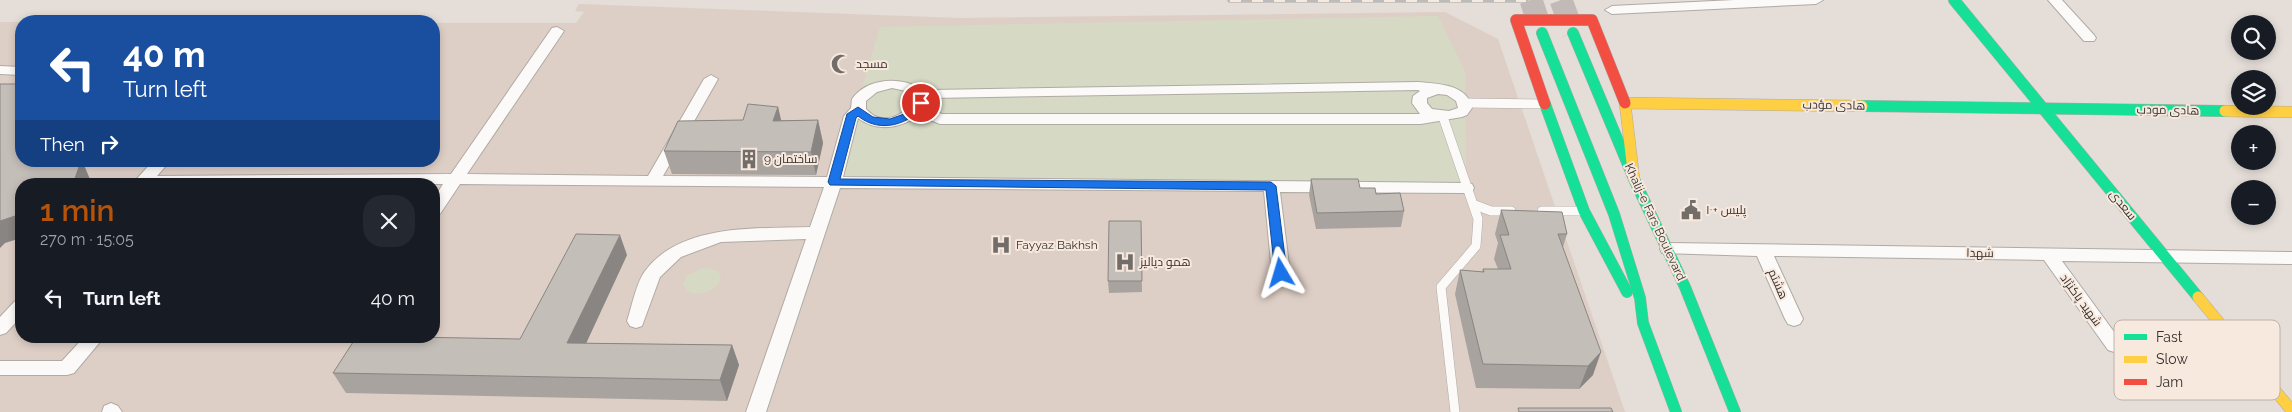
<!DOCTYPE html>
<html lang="en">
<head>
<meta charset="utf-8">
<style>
  :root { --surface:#171b24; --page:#242831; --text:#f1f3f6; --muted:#9ea1a6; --accent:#b45309 }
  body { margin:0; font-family:Raleway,Cairo,sans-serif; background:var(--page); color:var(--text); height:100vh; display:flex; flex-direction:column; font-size:19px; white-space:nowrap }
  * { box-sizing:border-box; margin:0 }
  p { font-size:16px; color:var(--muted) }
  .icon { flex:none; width:28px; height:28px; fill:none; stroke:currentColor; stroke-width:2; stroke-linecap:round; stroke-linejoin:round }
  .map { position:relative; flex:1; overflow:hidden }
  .drawer { position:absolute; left:15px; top:178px; width:425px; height:165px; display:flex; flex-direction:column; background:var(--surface); border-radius:20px; box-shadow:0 2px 8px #0003 }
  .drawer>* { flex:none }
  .top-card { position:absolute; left:15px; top:15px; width:425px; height:152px; border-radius:20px; box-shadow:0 2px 8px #0003; background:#1a4fa0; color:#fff; overflow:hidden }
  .buttons { position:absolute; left:2231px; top:15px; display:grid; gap:10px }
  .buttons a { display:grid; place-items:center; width:45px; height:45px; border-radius:50%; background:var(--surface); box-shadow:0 2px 8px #0003; font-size:25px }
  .pin { position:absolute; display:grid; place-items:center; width:42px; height:42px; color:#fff; margin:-21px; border:2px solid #fff; border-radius:50%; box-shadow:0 1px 5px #0007 }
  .me { position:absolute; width:55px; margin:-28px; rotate:353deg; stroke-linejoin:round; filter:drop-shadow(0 0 4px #0008) }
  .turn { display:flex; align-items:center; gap:18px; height:105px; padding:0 25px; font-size:22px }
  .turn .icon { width:65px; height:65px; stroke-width:2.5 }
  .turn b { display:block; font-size:35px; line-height:42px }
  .then { display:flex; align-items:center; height:48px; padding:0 25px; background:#0003; gap:10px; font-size:19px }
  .round { display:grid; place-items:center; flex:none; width:52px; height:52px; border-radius:20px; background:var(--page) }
  .head { display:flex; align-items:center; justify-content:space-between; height:85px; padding:0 25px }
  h1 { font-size:30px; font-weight:600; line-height:38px; color:var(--accent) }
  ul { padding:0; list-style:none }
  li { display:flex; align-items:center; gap:15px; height:70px; padding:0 25px }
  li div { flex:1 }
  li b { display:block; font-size:19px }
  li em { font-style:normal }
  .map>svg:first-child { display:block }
  .medical { fill:#decfc6; fill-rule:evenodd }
  .green { fill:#d6dac4 }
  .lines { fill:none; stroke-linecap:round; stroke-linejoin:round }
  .secondary-tunnel { stroke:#c1bab6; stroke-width:23; stroke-dasharray:23 12; stroke-linecap:butt }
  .lane-casing { stroke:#b0aaa5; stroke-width:10 }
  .street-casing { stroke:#b0aaa5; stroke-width:2 }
  .fast-casing { stroke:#b0aaa5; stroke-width:12 }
  .slow-casing { stroke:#b0aaa5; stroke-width:12 }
  .lane { stroke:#fbfaf9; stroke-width:9 }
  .street { fill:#fbfaf9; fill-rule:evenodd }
  .fast { stroke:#16e098; stroke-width:11 }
  .slow { stroke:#ffcf43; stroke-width:11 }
  .rail-casing { stroke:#bdbbb9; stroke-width:5.5 }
  .rail { stroke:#f8e9df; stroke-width:4; stroke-dasharray:11; stroke-linecap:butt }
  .jam-bridge-casing { stroke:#b0aaa5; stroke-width:12; stroke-linecap:butt }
  .jam-bridge { stroke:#f24e42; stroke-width:11 }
  .wall { fill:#a9a39f }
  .shaded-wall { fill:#898582 }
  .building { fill:#c4beb9; stroke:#898582 }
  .route { fill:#1a73e8; stroke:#114b97 }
  .labels { text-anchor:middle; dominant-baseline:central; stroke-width:4; stroke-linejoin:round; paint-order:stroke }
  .poi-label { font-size:12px; fill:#35302c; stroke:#f8e9df; text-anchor:start }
  .street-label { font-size:12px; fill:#35302c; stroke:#f8e9df }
  .key { fill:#f8e9df; stroke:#beb2a9; stroke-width:1 }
  .key-label { font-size:14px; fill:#35302c }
</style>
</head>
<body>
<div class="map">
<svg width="2292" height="412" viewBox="0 0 2292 412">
  <rect width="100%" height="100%" fill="#e4ddd8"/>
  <path class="medical" d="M579 4 960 18 1445 12 1498 39 1625 412H0V22H21V161H434V23H576L584 12 575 11ZM21 184H434V336H21Z"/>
  <g class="green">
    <polygon points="1438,16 1465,72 1466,188 834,182 880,27"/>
    <path d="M703 268 718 271 721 278C717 291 701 296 689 292L683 285 686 276Z"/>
  </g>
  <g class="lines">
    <g class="secondary-tunnel">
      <polyline points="1531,0 1542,33"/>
      <polyline points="1561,0 1573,33"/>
    </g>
    <defs>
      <g id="lane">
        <polyline points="1465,103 1545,104"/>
        <polyline points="1443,117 1478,219 1476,246 1441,287 1455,412"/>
        <polyline points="1475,205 1491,211 1511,211"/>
        <polyline points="1542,211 1584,211"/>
      </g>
      <g id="street">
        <polygon points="1734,0 1823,0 1816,4 1612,14 1605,10 1612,6"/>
        <polygon points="2048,0 2062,0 2094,35 2096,38 2094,41 2084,41"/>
        <path d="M557 27 564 31 467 174 648 176 704 79 711 75 718 79 663 176 827 177 844 116 851 108 852 99C867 77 905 75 924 92L932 90 1418 82C1439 84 1467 84 1472 108L1467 115 1462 117 1421 124H940L918 115C901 129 876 132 858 118L843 177 1466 183 1472 184 1474 188 1472 192 1466 193 1280 192 1290 273 1287 277 1281 279 1275 277 1272 273 1264 191 840 188 766 412H746L806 239 721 242 681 257 660 277 642 326 636 328 630 326 627 321C632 306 636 283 645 271 681 223 757 229 810 227L824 187 460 184 440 214 434 215V198L443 184H132L153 161H170L157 176 451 174 552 28ZM892 88 906 91 912 96C911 112 890 123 875 116 872 115 868 111 866 109V101L877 92ZM1418 90 1420 91 1413 96 1412 103 1420 114H942L925 107 927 100 932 98ZM1438 94 1447 95 1456 101 1458 108 1449 111 1432 109 1427 103V98Z"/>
        <polygon points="0,66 21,67 21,75 0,74"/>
        <polygon points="1668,243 2292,252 2292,264 2062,261 2120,340 2123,345 2120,350 2114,352 2108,350 2044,260 1774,256 1803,319 1800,324 1794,326 1788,324 1785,319 1757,256 1662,253 1660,249 1662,245"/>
        <polygon points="21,300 21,317 6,333 0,335 0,317 15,301"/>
        <polygon points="85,336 105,336 74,373 67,375 0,375 0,361 62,361"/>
        <polygon points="111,403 118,406 122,412 102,412 104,406"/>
      </g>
      <g id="fast">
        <polyline points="1954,0 2198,297"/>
        <polyline points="1542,33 1614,214 1640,298 1643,323 1676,412"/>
        <polyline points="1573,33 1634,179 1685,287 1735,412"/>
        <polyline points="1545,104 1584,211 1627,292"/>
        <polyline points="1862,106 2225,111"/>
      </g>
      <g id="slow">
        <polyline points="2225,111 2292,112"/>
        <polyline points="1634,179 1625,103 1862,106"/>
        <polyline points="2198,297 2292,411"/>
      </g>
    </defs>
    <use href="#lane" class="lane-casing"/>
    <use href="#street" class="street-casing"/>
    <use href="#fast" class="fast-casing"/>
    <use href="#slow" class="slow-casing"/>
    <use href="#lane" class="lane"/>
    <use href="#street" class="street"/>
    <use href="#fast" class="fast"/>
    <use href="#slow" class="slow"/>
    <defs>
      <polyline id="rail" points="1230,0 1526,0"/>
    </defs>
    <use href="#rail" class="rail-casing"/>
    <use href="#rail" class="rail"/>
    <defs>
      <polyline id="jam-bridge" points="1545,104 1516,20 1592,20 1625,103"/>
    </defs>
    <use href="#jam-bridge" class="jam-bridge-casing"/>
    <use href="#jam-bridge" class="jam-bridge"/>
  </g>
  <g class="wall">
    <polygon points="778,107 781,120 818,120 823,143 816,175 672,174 664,151"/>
    <polygon points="1311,179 1360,188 1376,194 1404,211 1401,227 1316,229 1309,195"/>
    <polygon points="1501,210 1567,234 1563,247 1593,375 1579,389 1476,388 1455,294 1460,270 1482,272 1483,269 1498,269 1494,259 1498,243 1495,234"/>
    <polygon points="1141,221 1142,292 1109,293 1108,281"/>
    <polygon points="627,255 586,343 732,345 739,365 727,401 346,393 333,373 520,339"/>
  </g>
  <g class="shaded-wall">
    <polygon points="778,107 783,129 773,121"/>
    <polygon points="818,120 823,143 816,175 811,152"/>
    <polygon points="77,161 86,161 84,165 92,184 73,184"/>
    <polygon points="21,214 21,238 5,243 0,248 0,221"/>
    <polygon points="620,235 627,255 577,363 567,343"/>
    <polygon points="732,345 739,365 727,401 720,380"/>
    <polygon points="1601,352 1593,375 1579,389 1588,366"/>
  </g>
  <g class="building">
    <polygon points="0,84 21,84 21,161 77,161 79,167 73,184 21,184 21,214 0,221"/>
    <polygon points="748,104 778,107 773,121 818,120 811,152 664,151 678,121 743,120"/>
    <polygon points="1311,179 1358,179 1360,188 1375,188 1376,194 1400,193 1404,211 1317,213"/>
    <polygon points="1501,210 1562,212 1567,234 1558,234 1601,352 1588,366 1483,364 1460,270 1484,272 1483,269 1511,269 1500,235 1509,235"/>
    <polygon points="1109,221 1141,221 1142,281 1108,281"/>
    <polygon points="576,234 620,235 567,343 732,345 720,380 333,373 357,336 520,339"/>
    <polygon points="1518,408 1611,408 1613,412 1519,412"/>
  </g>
  <path class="route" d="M921 100 926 103C910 125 880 134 858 116L856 118 840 179 1271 182 1276 186 1287 273 1281 278 1275 273 1266 190 830 185 828 182 847 114 858 107 873 117 890 119 907 113 917 101Z"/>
  <defs>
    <symbol id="mosque-bare" viewBox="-9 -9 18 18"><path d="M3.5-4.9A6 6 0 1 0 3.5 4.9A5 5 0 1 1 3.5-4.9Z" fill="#726d68" stroke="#f8e9df" stroke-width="2.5" paint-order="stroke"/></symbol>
    <symbol id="building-bare" viewBox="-9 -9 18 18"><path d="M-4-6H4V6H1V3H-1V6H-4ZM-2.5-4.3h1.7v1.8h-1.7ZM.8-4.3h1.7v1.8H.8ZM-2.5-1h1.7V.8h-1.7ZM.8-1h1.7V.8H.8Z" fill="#726d68" stroke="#f8e9df" stroke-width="2.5" paint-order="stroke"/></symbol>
    <symbol id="civic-bare" viewBox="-9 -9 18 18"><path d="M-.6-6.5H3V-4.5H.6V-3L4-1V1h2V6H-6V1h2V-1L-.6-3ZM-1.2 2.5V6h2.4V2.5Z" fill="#726d68" stroke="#f8e9df" stroke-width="2.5" paint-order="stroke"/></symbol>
    <symbol id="hospital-bare" viewBox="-9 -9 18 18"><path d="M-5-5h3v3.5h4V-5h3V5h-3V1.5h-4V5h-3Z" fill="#726d68" stroke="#f8e9df" stroke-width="2.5" paint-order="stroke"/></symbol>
  </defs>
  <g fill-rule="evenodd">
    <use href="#mosque-bare" x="827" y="50" width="28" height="28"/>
    <use href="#building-bare" x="735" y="145" width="28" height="28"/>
    <use href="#civic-bare" x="1677" y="196" width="28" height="28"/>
    <use href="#hospital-bare" x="987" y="231" width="28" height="28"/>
    <use href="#hospital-bare" x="1111" y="248" width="28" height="28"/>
  </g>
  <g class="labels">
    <g class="poi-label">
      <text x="856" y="64">مسجد</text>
      <text x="764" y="159">ساختمان 9</text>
      <text x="1706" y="210">پلیس +۱۰</text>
      <text x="1016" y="245">Fayyaz Bakhsh</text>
      <text x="1140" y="262">همو دیالیز</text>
    </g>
    <g class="street-label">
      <text transform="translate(1834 105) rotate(1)">هادی مؤدب</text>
      <text transform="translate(2168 110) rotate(1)">هادی مودب</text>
      <text transform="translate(2123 205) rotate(51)">سعدی</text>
      <text transform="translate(1655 222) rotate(65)">Khalij-e Fars Boulevard</text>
      <text transform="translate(1980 253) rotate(1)">شهدا</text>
      <text transform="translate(1778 284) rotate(66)">هشتم</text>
      <text transform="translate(2081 300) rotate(54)">شهید پاکنژاد</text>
    </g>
  </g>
  <rect x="2114" y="320" width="166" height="80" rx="8" class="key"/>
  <rect x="2124" y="334" width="23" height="6" fill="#16e098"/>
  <rect x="2124" y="356" width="23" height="7" fill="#ffcf43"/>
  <rect x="2124" y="379" width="23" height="6" fill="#f24e42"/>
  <g class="key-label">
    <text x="2156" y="342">Fast</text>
    <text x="2156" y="364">Slow</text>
    <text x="2156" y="387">Jam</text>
  </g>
</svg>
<div class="buttons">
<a><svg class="icon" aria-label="search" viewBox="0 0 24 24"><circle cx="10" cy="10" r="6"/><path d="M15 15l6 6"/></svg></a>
<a><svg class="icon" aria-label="layers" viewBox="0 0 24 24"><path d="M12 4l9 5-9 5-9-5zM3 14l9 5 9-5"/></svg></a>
<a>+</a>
<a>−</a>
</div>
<div class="pin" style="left:921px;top:103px;background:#d93025"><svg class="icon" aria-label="arrive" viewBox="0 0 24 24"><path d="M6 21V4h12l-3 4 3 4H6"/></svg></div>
<svg class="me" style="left:1281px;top:273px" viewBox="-20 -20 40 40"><path d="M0-17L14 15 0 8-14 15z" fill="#1a73e8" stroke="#fff" stroke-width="4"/></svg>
<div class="top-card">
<div class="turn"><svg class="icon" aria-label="left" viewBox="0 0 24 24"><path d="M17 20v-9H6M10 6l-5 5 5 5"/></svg><div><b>40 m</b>Turn left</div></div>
<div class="then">Then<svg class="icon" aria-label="right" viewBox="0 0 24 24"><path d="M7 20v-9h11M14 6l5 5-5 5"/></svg></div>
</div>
<section class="drawer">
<div class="head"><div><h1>1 min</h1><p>270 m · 15:05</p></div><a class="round"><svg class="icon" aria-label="close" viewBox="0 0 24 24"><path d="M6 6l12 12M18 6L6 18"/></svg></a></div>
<ul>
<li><svg class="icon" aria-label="left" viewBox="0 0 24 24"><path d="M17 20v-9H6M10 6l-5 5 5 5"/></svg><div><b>Turn left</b></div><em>40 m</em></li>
</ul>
</section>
</div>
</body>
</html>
